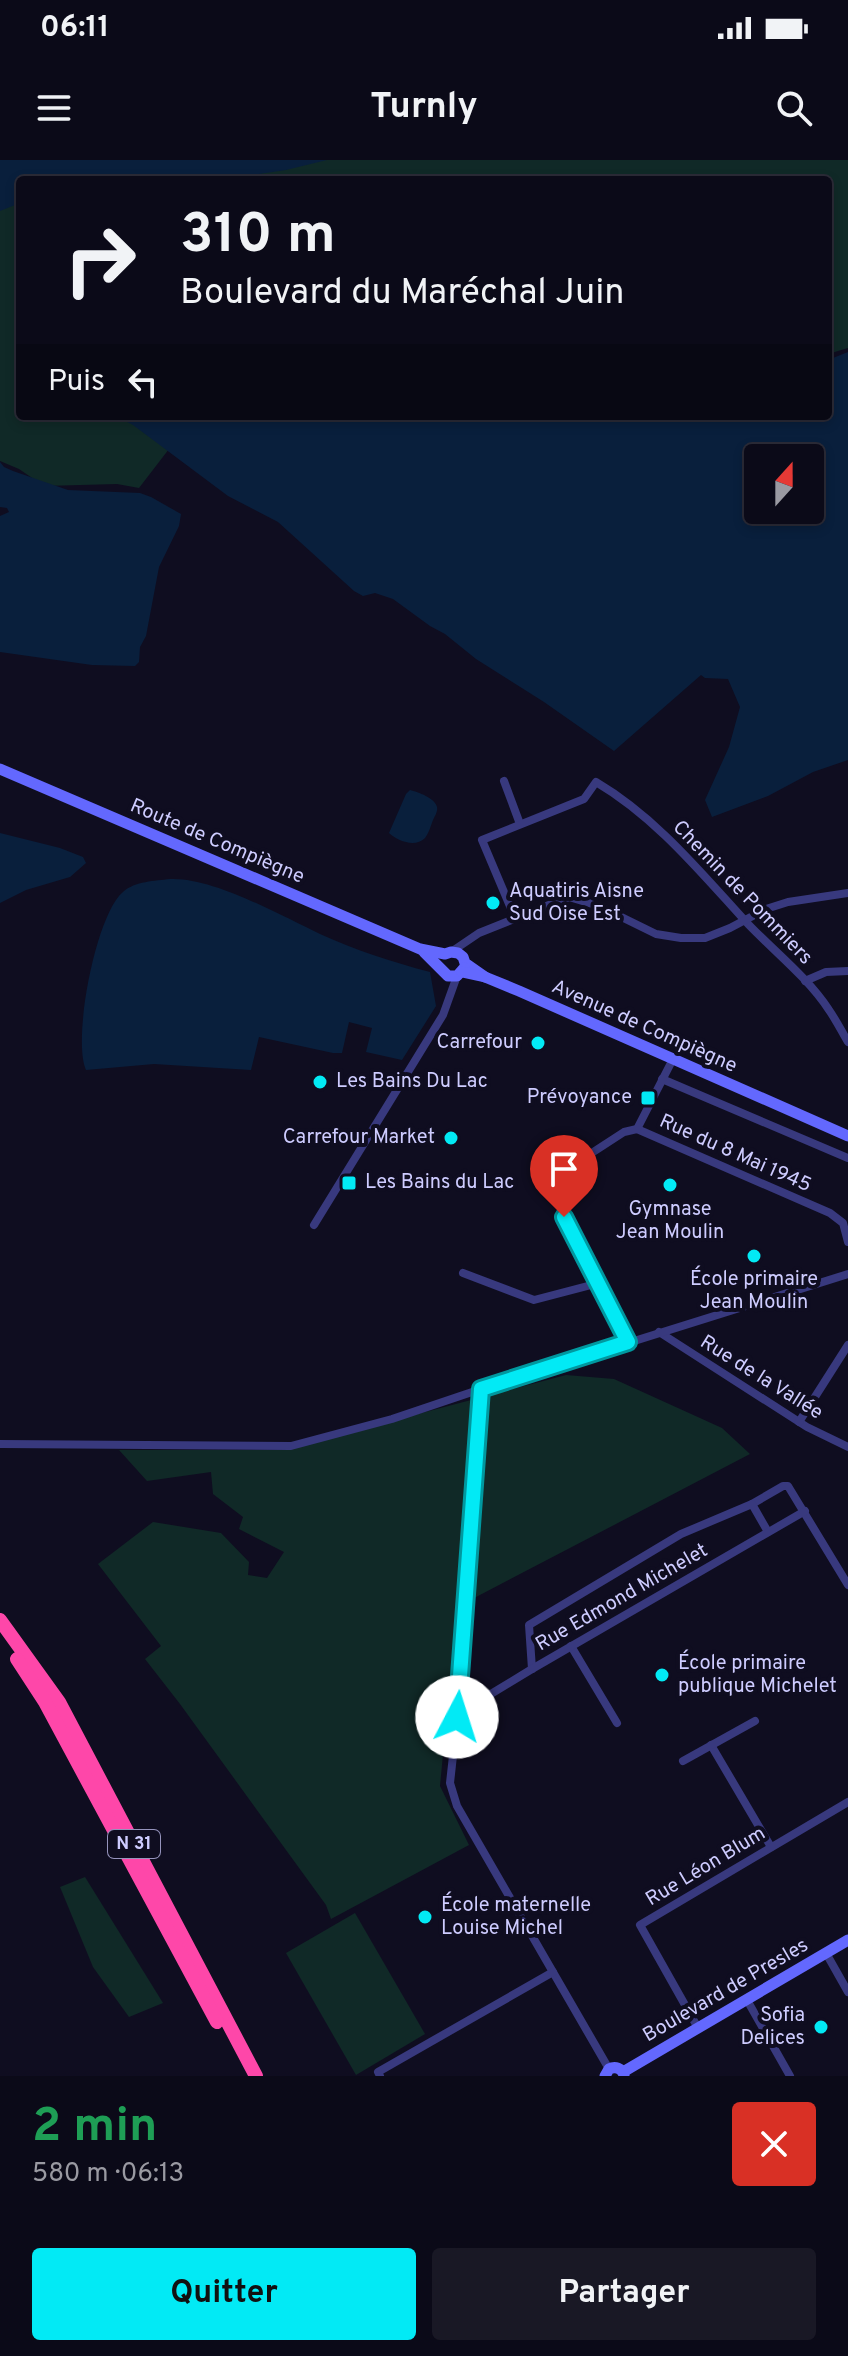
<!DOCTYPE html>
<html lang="fr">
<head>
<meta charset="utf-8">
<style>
  :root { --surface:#0b0a18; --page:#191825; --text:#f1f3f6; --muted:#9a9aa2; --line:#2b2b37; --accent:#02eaf5 }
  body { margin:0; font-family:Overpass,sans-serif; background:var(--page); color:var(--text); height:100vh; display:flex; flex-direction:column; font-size:30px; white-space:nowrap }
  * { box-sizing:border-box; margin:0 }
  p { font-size:26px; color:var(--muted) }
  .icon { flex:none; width:44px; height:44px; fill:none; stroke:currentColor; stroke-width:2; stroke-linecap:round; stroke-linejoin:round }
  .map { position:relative; height:1916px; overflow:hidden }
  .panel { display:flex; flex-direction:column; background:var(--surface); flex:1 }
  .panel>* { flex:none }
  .top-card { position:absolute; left:16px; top:16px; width:816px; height:244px; border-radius:8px; box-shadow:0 4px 12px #0003,0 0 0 2px var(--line); background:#0b0a18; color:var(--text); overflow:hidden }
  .needle { width:52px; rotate:21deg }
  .buttons { position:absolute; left:744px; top:284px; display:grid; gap:16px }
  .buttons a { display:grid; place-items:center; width:80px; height:80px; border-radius:8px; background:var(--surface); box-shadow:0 4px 12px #0003,0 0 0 2px var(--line); font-size:40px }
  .pin { position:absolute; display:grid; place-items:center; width:68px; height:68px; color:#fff; margin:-82px -34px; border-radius:50% 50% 50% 0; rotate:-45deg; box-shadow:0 0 8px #0007 }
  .pin .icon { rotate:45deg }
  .me { position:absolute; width:88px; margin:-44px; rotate:5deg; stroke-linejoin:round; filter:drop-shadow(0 0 6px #0008) }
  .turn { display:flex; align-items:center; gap:28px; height:168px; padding:0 32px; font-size:36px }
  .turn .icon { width:104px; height:104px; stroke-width:2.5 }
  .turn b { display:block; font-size:56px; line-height:68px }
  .then { display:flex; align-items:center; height:76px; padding:0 32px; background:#0003; gap:16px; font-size:30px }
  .round { display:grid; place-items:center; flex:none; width:84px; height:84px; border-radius:8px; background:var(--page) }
  .headline { display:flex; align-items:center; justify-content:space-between; height:136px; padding:0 32px }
  h1 { font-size:48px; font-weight:700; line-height:60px; color:#1e9e55 }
  .cta { display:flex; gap:16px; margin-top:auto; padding:16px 32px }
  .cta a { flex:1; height:92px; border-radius:8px; background:var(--accent); color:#111; font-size:32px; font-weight:700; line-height:92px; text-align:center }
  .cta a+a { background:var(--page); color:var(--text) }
  .status { display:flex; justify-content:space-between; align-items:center; height:56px; padding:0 40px; background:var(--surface); direction:ltr }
  .status svg { height:22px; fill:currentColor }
  header { display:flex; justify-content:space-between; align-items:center; height:104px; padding:0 32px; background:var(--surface); font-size:36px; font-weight:700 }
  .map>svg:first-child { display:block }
  .green { fill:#102927 }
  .water { fill:#091f3c; fill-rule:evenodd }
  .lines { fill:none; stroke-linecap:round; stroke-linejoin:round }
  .street { stroke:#38397e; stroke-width:8 }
  .secondary { stroke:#6368fe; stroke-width:11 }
  .highway { stroke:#fe47a9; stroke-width:14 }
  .route-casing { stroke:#01989f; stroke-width:20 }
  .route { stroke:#02eaf5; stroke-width:14 }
  .poi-dot { fill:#02eaf5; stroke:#0f0d20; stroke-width:3 }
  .labels { text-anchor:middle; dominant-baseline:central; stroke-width:8; stroke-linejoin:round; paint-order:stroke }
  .shield { fill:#0f0d20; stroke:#9593bc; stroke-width:2 }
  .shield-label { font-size:18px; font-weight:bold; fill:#ceccff }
  .street-label { font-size:20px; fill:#ceccff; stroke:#0f0d20 }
  .poi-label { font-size:20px; fill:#ceccff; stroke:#0f0d20; text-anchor:start }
</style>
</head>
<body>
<div class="status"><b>06:11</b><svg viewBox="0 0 49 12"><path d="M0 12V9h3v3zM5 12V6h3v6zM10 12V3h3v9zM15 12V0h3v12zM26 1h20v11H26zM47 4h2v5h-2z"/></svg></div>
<header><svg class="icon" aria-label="menu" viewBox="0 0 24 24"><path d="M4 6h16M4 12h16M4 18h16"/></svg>Turnly<svg class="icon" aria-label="search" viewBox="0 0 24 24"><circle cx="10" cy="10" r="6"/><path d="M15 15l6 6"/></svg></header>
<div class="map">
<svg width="848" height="1916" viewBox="0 0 848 1916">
  <rect width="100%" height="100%" fill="#0f0d20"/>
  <g class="green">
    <polygon points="68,0 848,0 848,188 828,194 828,20 20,20 20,256 130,256 169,289 139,328 117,324 44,326 19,309 0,301 0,27"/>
    <polygon points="566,1215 614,1219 722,1268 750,1294 457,1447 440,1626 469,1685 331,1759 326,1745 180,1544 145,1499 161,1486 98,1404 153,1362 221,1373 249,1402 248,1415 267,1418 284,1392 239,1369 243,1357 213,1334 211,1312 147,1321 119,1290 281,1290"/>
    <polygon points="85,1717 163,1843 129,1857 93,1807 60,1727"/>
    <polygon points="355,1753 425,1874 356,1915 286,1793"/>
  </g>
  <g class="water">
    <polygon points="0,0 327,0 286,10 218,20 20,20 20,43 0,51"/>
    <path d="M848 192V600L813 612 768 636 712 657 705 640 729 587 740 547 728 519 705 518 701 515 614 591 544 542 476 499 445 474 430 466 393 439 375 433 363 436 354 431 278 362 228 336 133 265 116 256H828V200ZM758 298H810V350H758Z"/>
    <polygon points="0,302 4,307 13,311 68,330 140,333 151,337 181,354 179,366 159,407 146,476 140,487 139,502 135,506 92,505 0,492 0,356 9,352 7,348 0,347"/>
    <path d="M410 630C418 632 435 638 437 647 438 651 435 656 433 660 431 665 429 673 425 678 415 688 398 681 389 673L406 634Z"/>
    <polygon points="0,673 60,688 83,697 86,703 70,717 26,730 0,743"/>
    <path d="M170 719C213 717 280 755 320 774 355 790 392 802 430 812L436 846 402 900 366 892 372 868 349 862 342 893H333L259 877 251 910 154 904 86 910C72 879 96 754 123 732 135 721 155 721 170 719Z"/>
  </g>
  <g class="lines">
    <g class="street">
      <polyline points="504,621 520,664"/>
      <path d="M515 758 482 680 584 639 596 622C657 658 702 714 749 765 776 793 808 818 829 850 836 860 842 872 848 882"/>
      <polyline points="451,792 479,773 569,737 599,746 656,774 681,778 705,778 730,768 766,749 788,742 848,733"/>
      <polyline points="805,821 826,812 848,811"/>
      <polyline points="662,919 848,998"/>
      <polyline points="637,969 830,1053 843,1063 848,1082"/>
      <polyline points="314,1065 443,855 457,816"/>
      <polyline points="463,1113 534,1140 599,1123"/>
      <polyline points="659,1172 807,1267 848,1287"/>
      <polyline points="628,1182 564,1057 564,1051 584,998 624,972 637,969 673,899"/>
      <polyline points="799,1262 848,1185"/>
      <polyline points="0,1284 291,1286 392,1259 481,1229"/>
      <polyline points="752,1344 783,1326 788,1326 848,1425"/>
      <polyline points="571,1486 617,1563"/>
      <polyline points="532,1509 529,1465 681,1374 752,1344 768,1372"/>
      <polyline points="457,1557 476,1543 532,1509 805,1351"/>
      <polyline points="711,1585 771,1687"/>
      <polyline points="683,1601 755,1561"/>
      <polyline points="826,1793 848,1832"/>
      <polyline points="747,1840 790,1916"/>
      <polyline points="698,1868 640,1765 848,1642"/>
      <polyline points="609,1909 457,1646 450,1623 458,1550 481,1229 848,1114"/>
      <polyline points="380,1916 378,1912 553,1812"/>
    </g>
    <g class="secondary">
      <polyline points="0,609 420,789 445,794 451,792 458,793 463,797 465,803 485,817"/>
      <polyline points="424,792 448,816 457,816 464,808"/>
      <polyline points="462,812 485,817 519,831 848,976"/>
      <polyline points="623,1912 848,1780"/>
      <path d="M605 1916 609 1909C615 1906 622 1908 624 1915"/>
    </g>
    <g class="highway">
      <polyline points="0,1460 59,1542 256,1916"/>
      <polyline points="17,1499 45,1542 217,1862"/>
    </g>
  </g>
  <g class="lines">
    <defs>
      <polyline id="route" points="457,1557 481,1229 628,1182 564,1057"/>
    </defs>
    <use href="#route" class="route-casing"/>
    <use href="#route" class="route"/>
  </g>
  <g class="poi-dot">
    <circle cx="493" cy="743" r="8"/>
    <circle cx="538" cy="883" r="8"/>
    <circle cx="320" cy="922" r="8"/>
    <rect x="640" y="930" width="16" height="16" rx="4"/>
    <circle cx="451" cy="978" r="8"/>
    <rect x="341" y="1015" width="16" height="16" rx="4"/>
    <circle cx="670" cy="1025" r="8"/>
    <circle cx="754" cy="1096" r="8"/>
    <circle cx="662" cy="1515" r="8"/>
    <circle cx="425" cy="1757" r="8"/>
    <circle cx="821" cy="1867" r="8"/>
  </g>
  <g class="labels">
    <rect class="shield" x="108" y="1670" width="52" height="28" rx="6"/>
    <g class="shield-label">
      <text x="134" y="1684">N 31</text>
    </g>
    <g class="street-label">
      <text transform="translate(217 682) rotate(23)">Route de Compiègne</text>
      <text transform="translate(742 733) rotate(46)">Chemin de Pommiers</text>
      <text transform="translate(644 867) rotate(24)">Avenue de Compiègne</text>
      <text transform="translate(735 994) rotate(24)">Rue du 8 Mai 1945</text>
      <text transform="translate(761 1218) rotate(32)">Rue de la Vallée</text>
      <text transform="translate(622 1438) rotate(-30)">Rue Edmond Michelet</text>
      <text transform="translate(706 1707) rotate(-31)">Rue Léon Blum</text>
      <text transform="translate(726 1831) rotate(-30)">Boulevard de Presles</text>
    </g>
    <g class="poi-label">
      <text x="509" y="732">Aquatiris Aisne<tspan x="509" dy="23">Sud Oise Est</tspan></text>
      <text x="522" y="883" text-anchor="end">Carrefour</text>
      <text x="336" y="922">Les Bains Du Lac</text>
      <text x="632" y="938" text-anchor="end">Prévoyance</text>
      <text x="435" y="978" text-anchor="end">Carrefour Market</text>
      <text x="365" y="1023">Les Bains du Lac</text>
      <text x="670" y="1050" text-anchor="middle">Gymnase<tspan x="670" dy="23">Jean Moulin</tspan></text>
      <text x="754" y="1120" text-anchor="middle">École primaire<tspan x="754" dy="23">Jean Moulin</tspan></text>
      <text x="678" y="1504">École primaire<tspan x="678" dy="23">publique Michelet</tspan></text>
      <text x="441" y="1746">École maternelle<tspan x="441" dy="23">Louise Michel</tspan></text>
      <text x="805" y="1856" text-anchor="end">Sofia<tspan x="805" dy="23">Delices</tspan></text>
    </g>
  </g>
</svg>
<div class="buttons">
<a><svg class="needle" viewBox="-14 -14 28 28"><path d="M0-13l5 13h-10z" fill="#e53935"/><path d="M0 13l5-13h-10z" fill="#9a9aa2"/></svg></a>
</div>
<div class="pin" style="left:564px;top:1057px;background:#d93025"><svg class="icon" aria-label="arrive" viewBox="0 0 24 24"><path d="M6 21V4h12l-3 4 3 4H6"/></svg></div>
<svg class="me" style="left:457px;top:1557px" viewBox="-20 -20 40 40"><circle r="19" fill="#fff"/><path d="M0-13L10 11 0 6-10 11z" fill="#02eaf5"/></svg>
<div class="top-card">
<div class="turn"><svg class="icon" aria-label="right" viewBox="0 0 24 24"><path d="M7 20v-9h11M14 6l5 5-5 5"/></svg><div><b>310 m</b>Boulevard du Maréchal Juin</div></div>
<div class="then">Puis<svg class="icon" aria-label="left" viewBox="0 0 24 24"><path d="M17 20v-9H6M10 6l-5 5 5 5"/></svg></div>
</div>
</div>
<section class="panel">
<div class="headline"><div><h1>2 min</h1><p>580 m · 06:13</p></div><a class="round" style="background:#d93025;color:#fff"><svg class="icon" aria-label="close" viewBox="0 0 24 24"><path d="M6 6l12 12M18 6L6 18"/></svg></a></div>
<div class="cta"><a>Quitter</a><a>Partager</a></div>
</section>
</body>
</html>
